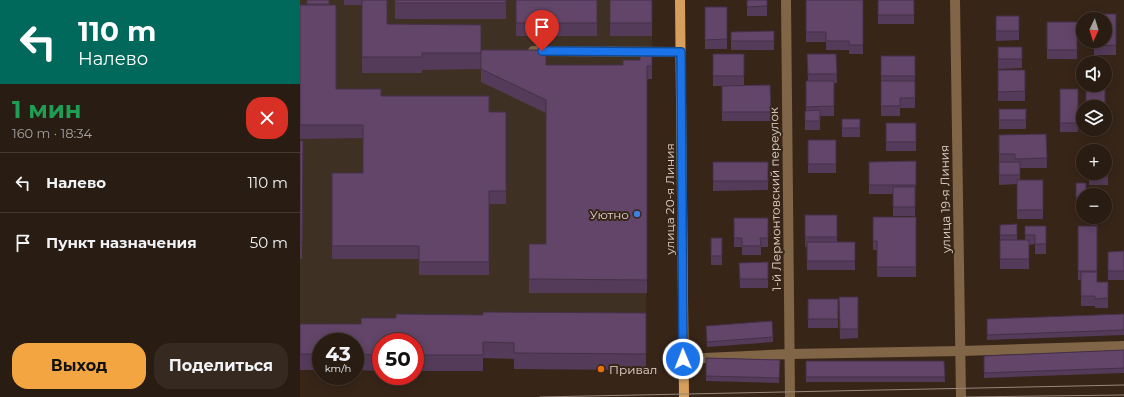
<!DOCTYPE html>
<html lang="ru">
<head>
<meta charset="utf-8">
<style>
  :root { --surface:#291c12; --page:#352920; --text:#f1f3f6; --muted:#a5a19f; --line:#453a32; --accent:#f2a540 }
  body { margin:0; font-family:Montserrat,sans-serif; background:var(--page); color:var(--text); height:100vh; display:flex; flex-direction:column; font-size:15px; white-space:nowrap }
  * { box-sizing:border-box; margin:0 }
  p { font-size:13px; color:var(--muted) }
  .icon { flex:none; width:22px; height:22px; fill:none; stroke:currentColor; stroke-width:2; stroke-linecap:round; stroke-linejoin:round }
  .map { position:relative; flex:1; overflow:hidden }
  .panel { display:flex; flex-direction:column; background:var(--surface); width:300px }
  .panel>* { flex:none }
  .guide { background:#00695c; color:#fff; overflow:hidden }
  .needle { width:26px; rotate:184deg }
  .controls { position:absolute; left:776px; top:12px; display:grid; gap:8px }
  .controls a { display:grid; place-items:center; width:36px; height:36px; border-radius:50%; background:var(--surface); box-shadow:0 2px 10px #0003,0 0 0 1px var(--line); font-size:20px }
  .speed { position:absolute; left:12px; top:333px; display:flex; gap:8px; font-size:20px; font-weight:700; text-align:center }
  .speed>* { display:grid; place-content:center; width:52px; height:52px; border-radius:50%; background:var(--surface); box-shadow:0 2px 10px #0003,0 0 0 1px var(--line); line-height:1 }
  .speed small { font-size:10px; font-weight:400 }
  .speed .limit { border:6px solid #d22; background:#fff; color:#111 }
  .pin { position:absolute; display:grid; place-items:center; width:34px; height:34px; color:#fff; margin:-41px -17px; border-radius:50% 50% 50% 0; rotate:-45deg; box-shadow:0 0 4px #0007 }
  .pin .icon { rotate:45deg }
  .me { position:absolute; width:44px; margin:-22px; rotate:359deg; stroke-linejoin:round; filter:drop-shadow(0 0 3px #0008) }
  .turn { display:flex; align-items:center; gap:14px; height:84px; padding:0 12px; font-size:18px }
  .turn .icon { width:52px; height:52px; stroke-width:2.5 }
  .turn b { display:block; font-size:28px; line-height:34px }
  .round { display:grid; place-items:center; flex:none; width:42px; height:42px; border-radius:16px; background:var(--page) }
  .head { display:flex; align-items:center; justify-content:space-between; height:68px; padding:0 12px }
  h1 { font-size:24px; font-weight:700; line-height:30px; color:#1e9e55 }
  .action { display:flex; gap:8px; margin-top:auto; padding:8px 12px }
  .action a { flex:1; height:46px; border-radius:16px; background:var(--accent); color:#111; font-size:16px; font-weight:700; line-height:46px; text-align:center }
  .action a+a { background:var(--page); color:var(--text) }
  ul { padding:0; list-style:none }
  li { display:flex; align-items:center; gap:12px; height:60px; padding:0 12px; border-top:1px solid var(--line) }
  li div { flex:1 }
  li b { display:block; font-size:15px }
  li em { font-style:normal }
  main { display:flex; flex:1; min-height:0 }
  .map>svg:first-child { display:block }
  .industrial { fill:#3e3123 }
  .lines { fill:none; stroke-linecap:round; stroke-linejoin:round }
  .minor { stroke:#806546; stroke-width:10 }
  .major { stroke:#d79f5c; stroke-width:10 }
  .tram { stroke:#96867c; stroke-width:1 }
  .wall { fill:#543b59 }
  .building { fill:#624568; stroke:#453049 }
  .route-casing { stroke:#114b97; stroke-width:10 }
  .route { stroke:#1a73e8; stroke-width:7 }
  .shop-dot { fill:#3f7fe0; stroke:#372518; stroke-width:1.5 }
  .food-dot { fill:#e8710a; stroke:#372518; stroke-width:1.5 }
  .labels { text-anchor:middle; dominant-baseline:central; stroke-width:4; stroke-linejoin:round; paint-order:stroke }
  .street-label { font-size:12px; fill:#e1d4cc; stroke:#372518 }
  .poi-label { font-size:12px; fill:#e1d4cc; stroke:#372518; text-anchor:end }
</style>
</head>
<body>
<main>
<section class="panel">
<div class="guide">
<div class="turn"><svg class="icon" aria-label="left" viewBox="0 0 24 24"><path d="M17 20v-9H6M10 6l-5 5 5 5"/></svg><div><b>110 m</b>Налево</div></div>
</div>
<div class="head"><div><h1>1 мин</h1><p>160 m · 18:34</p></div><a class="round" style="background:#d93025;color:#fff"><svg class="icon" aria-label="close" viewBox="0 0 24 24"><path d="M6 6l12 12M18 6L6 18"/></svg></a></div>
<ul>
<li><svg class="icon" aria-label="left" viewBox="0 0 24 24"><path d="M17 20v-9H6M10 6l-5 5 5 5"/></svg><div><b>Налево</b></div><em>110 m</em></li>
<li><svg class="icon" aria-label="arrive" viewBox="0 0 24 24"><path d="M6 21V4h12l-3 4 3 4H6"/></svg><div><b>Пункт назначения</b></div><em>50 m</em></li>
</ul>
<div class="action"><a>Выход</a><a>Поделиться</a></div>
</section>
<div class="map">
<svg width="824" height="397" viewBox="0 0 824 397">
  <rect width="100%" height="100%" fill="#372518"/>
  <polygon class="industrial" points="0,0 352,0 352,79 347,80 346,370 214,369 214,359 183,358 183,371 115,371 115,342 81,342 81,371 55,370 55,342 21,342 21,370 0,370"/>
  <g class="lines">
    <g class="minor">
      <polyline points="486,0 490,397"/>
      <polyline points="655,0 661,397"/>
      <polyline points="233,51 381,52"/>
      <polyline points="383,359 489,354 661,351 824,346"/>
    </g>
    <polyline class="major" points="380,0 384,397"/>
    <g class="tram">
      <polyline points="240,397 824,385"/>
      <polyline points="664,397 824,395"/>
    </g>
  </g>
  <g class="wall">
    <polygon points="7,0 29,0 36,89 189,112 206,112 206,204 189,204 189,275 119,275 119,259 32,259 32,173 63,173 63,138 0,139 0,5 7,5"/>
    <polygon points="44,0 87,0 87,24 181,25 181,62 246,65 323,65 340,60 352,53 352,79 347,79 347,293 229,293 229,244 246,244 246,113 181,82 181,69 122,70 122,73 62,73 62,5 44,5"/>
    <rect x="95" y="0" width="111" height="19"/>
    <rect x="216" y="0" width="81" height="36"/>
    <rect x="310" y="0" width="42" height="36"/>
    <rect x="447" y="0" width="20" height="16"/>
    <polygon points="506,0 563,0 563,54 549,54 549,50 526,50 526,42 506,42"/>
    <rect x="578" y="0" width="36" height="24"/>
    <rect x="405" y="7" width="22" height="42"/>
    <polygon points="816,14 816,55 794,55 794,41"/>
    <polygon points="696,16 719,16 719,40 696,41"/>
    <rect x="747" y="22" width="30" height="37"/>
    <polygon points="474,31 474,50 431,50 431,32"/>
    <polygon points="698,47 722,47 722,68 698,69"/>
    <polygon points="413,54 444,54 444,85 470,85 471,121 422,121 422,86 413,86"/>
    <polygon points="507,54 536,54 537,83 534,83 534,116 520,116 520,130 505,130 505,111 506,111 506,81 508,81"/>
    <polygon points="581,56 615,56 615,108 600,108 600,116 581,116"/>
    <rect x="698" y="70" width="27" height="31"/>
    <rect x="760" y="89" width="18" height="43"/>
    <rect x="699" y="109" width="27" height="20"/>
    <rect x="542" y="119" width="18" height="18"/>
    <rect x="586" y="123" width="30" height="28"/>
    <polygon points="746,134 747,168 720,168 720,180 743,180 743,219 717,219 717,184 699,185 699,135"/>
    <rect x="508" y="140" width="28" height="33"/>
    <polygon points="0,141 3,141 2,259 0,259"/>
    <polygon points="616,161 615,216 593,216 593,194 569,194 569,162"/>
    <polygon points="413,162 468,162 468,190 413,191"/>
    <polygon points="808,166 808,185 789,185 789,173"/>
    <polygon points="776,183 783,195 783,206 776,206"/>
    <polygon points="505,215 537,215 537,242 555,242 555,270 507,270 507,247 505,247"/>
    <polygon points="573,217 616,217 616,277 577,277 577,250 573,250"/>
    <polygon points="434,218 468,218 468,247 461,247 461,255 442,255 442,247 434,247"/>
    <polygon points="717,224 717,240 725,240 725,226 746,226 746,254 735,254 735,244 729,245 729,269 700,269 700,225"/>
    <polygon points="778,226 797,226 797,282 808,282 808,308 795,308 795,306 781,306 781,280 778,280"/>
    <rect x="411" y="238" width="11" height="27"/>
    <polygon points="824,251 824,280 808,280 808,252"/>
    <polygon points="468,262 468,288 440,288 439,263"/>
    <polygon points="539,297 558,297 558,338 540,339"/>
    <rect x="508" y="299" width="30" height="29"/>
    <polygon points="346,313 346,370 214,369 214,359 183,358 183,371 115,371 115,342 81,342 81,371 55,370 55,342 21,342 21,370 0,370 0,324 61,324 96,318 183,315"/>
    <polygon points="824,314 824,335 687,340 687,319"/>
    <polygon points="406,326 473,337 473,342 407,347"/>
    <polygon points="824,350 824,373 684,378 684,356"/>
    <polygon points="406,358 480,360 479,383 406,381"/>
    <polygon points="506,361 644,361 645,382 506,382"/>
  </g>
  <g class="building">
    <rect x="7" y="0" width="22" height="4"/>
    <polygon points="62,0 87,0 87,24 181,25 181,53 122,53 122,57 62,57"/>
    <rect x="95" y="0" width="111" height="3"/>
    <rect x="216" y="0" width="81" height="23"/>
    <rect x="310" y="0" width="42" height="23"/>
    <polygon points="447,0 467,0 467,6 447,7"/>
    <polygon points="506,0 563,0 563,45 549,45 549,41 526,41 526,32 506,32"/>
    <rect x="578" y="0" width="36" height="15"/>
    <polygon points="0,5 36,5 36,89 81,89 81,96 189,96 189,112 206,112 206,191 189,191 189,262 119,262 119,246 32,246 32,173 63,173 63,125 0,125"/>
    <polygon points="405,7 427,7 427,39 405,40"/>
    <polygon points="794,14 816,14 816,45 794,46 794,41 805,41 805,19 794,19"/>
    <rect x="696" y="16" width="23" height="15"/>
    <rect x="747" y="22" width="30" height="28"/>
    <polygon points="474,31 474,41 431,41 431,32"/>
    <rect x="698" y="47" width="24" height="12"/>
    <polygon points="181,50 246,50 246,65 323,65 323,60 340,60 340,53 352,53 352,66 347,66 347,280 229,279 229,244 246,244 246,100 181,69"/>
    <rect x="413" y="54" width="31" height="22"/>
    <polygon points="507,54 536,54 537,74 508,74"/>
    <rect x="581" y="56" width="34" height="20"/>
    <polygon points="698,70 725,70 725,91 698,92"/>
    <polygon points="506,81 534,81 534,106 506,107"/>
    <polygon points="581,81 615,81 615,98 600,98 600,106 581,106"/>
    <polygon points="470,85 471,112 422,112 422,86"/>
    <rect x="786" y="85" width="19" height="22"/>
    <rect x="760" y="89" width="18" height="34"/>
    <rect x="699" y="109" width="27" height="11"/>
    <polygon points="520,110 520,121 505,121 505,111"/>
    <rect x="542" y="119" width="18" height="9"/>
    <rect x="586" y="123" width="30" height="19"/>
    <polygon points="746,134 747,158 715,159 715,154 699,154 699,135"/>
    <rect x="508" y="140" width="28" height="24"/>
    <polygon points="0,141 3,141 2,243 0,243"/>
    <polygon points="616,161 616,185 569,185 569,162"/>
    <rect x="413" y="162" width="55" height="19"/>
    <rect x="699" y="162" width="21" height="13"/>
    <polygon points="805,166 808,166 808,176 789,176 789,173 805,173"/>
    <rect x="717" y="180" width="26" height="30"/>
    <polygon points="776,183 786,183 786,195 783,195 783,197 776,197"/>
    <rect x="593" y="187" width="22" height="20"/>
    <rect x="505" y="215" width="32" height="22"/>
    <polygon points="573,217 616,217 616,267 577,267 577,241 573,241"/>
    <polygon points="434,218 468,218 468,238 460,238 461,246 442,246 442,238 434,238"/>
    <polygon points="717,224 717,235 700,235 700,225"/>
    <polygon points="725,226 746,226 746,244 735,244 735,235 725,235"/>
    <rect x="778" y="226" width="19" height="45"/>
    <rect x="411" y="238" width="11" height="18"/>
    <rect x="700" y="240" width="29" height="19"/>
    <rect x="507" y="242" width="48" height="19"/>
    <polygon points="824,251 824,271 808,271 808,252"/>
    <polygon points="468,262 468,279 440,279 439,263"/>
    <polygon points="781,272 797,272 797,282 808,282 808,298 795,299 795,296 781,296"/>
    <polygon points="539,297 558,297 558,329 540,329"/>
    <rect x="508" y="299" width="30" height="20"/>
    <polygon points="183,312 346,313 346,354 214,353 214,343 183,342 183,355 115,355 115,342 81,342 81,355 55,354 55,342 21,342 21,354 0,354 0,324 61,324 61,318 96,318 96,314 183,315"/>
    <polygon points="824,314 824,330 687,335 687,319"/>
    <polygon points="472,321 473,337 407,342 406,326"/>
    <polygon points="824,350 824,368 684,373 684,356"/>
    <polygon points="406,358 480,360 479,378 406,376"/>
    <polygon points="506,361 644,361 645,377 506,377"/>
  </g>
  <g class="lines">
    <defs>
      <polyline id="route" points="242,51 381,52 383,359"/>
    </defs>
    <use href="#route" class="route-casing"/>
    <use href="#route" class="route"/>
  </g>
  <circle class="shop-dot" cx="337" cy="214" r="4"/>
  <circle class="food-dot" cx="301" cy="369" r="4"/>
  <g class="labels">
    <g class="street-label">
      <text transform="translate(369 199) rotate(-90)">улица 20-я Линия</text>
      <text transform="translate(475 199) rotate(-91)">1-й Лермонтовский переулок</text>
      <text transform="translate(645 199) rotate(-91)">улица 19-я Линия</text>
    </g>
    <g class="poi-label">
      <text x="329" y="214">Уютно</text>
      <text x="309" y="369" text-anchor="start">Привал</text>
    </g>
  </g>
</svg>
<div class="controls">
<a><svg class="needle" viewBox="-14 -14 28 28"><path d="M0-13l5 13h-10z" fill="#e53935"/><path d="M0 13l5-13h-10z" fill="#a5a19f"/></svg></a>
<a><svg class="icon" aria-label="sound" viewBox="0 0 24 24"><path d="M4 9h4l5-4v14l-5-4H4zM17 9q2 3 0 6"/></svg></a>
<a><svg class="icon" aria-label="layers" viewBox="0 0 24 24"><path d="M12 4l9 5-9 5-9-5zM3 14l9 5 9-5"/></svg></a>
<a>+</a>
<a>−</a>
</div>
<div class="speed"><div>43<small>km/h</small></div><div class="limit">50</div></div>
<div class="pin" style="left:242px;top:51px;background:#d93025"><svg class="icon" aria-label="arrive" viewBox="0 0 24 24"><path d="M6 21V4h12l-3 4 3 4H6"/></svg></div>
<svg class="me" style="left:383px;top:359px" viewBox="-20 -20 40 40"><circle r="17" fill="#1a73e8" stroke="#fff" stroke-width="3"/><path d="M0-11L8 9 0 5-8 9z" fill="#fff"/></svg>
</div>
</main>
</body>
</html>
